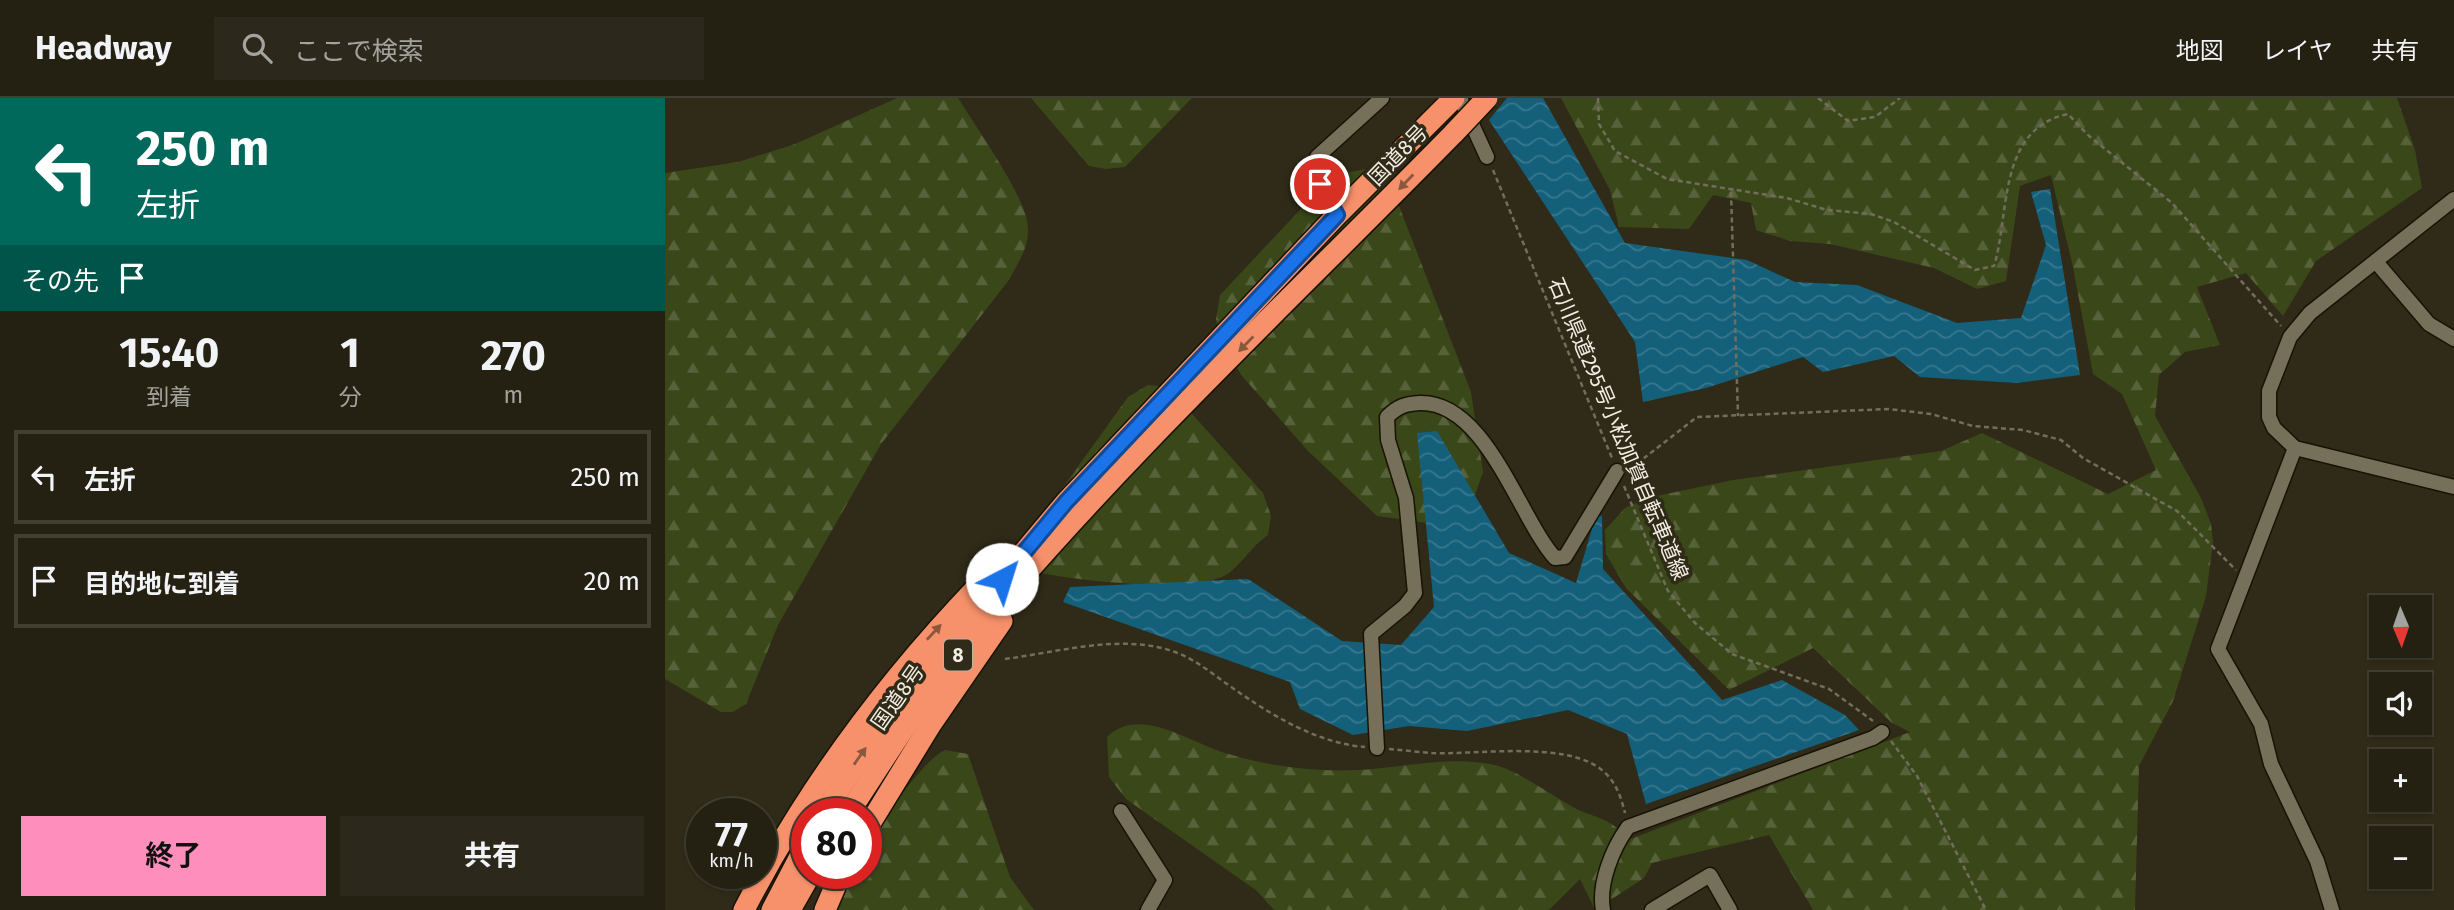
<!DOCTYPE html>
<html lang="ja">
<head>
<meta charset="utf-8">
<style>
  :root { --surface:#242012; --page:#2c281b; --text:#f1f3f6; --muted:#a3a39f; --line:#413e32; --accent:#fe8ebb }
  body { margin:0; font-family:"Fira Sans","Noto Sans JP",sans-serif; background:var(--page); color:var(--text); height:100vh; display:flex; flex-direction:column; font-size:26px; white-space:nowrap }
  * { box-sizing:border-box; margin:0 }
  p { font-size:23px; color:var(--muted) }
  .icon { flex:none; width:38px; height:38px; fill:none; stroke:currentColor; stroke-width:2; stroke-linecap:round; stroke-linejoin:round }
  .map { position:relative; flex:1; overflow:hidden }
  .panel { display:flex; flex-direction:column; background:var(--surface); width:665px }
  .panel>* { flex:none }
  .guide { background:#00695c; color:#fff; overflow:hidden }
  .needle { width:46px; rotate:178deg }
  .controls { position:absolute; left:1704px; top:497px; display:grid; gap:14px }
  .controls a { display:grid; place-items:center; width:63px; height:63px; border-radius:0px; background:var(--surface); box-shadow:0 2px 5px #0004,0 0 0 2px var(--line); font-size:35px }
  .speed { position:absolute; left:21px; top:700px; display:flex; gap:14px; font-size:35px; font-weight:700; text-align:center }
  .speed>* { display:grid; place-content:center; width:91px; height:91px; border-radius:50%; background:var(--surface); box-shadow:0 2px 5px #0004,0 0 0 2px var(--line); line-height:1 }
  .speed small { font-size:18px; font-weight:400 }
  .speed .limit { border:10px solid #d22; background:#fff; color:#111 }
  .pin { position:absolute; display:grid; place-items:center; width:60px; height:60px; color:#fff; margin:-30px; border:4px solid #fff; border-radius:50%; box-shadow:0 2px 7px #0007 }
  .me { position:absolute; width:77px; margin:-38px; rotate:40deg; stroke-linejoin:round; filter:drop-shadow(0 0 5px #0008) }
  .turn { display:flex; align-items:center; gap:24px; height:147px; padding:0 21px; font-size:32px }
  .turn .icon { width:91px; height:91px; stroke-width:2.5 }
  .turn b { display:block; font-size:49px; line-height:60px }
  .then { display:flex; align-items:center; height:66px; padding:0 21px; background:#0003; gap:14px; font-size:26px }
  .eta { display:flex; justify-content:space-evenly; align-items:center; height:119px; text-align:center }
  .eta b { font-size:42px; font-weight:700; line-height:49px }
  .action { display:flex; gap:14px; margin-top:auto; padding:14px 21px }
  .action a { flex:1; height:80px; border-radius:0px; background:var(--accent); color:#111; font-size:28px; font-weight:700; line-height:80px; text-align:center }
  .action a+a { background:var(--page); color:var(--text) }
  ul { padding:0; list-style:none }
  li { display:flex; align-items:center; gap:21px; height:94px; margin:0 14px 10px; padding:0 7px; border:4px solid var(--line); border-radius:0px }
  li div { flex:1 }
  li b { display:block; font-size:26px }
  li em { font-style:normal }
  header { display:flex; align-items:center; gap:42px; box-sizing:border-box; height:98px; padding:0 35px; background:var(--surface); border-bottom:2px solid var(--line) }
  header strong { font-size:33px }
  nav { display:flex; gap:38px; margin-inline-start:auto; font-size:24px }
  .search { width:490px; height:63px; background:var(--page); display:flex; align-items:center; gap:18px; box-sizing:border-box; padding:0 24px; border-radius:0px; color:var(--muted); font-size:26px }
  main { display:flex; flex:1; min-height:0 }
  .map>svg:first-child { display:block }
  .forest { fill:url(#forest-firs) }
  .water { fill:url(#water-waves) }
  .lines { fill:none; stroke-linecap:round; stroke-linejoin:round }
  .street-casing { stroke:#181303; stroke-width:17 }
  .highway-casing { stroke:#181303; stroke-width:24 }
  .path { stroke:#726d5d; stroke-width:2.5; stroke-dasharray:5 3.5; stroke-linecap:butt }
  .street { stroke:#76705b; stroke-width:14 }
  .highway { stroke:#f7916b; stroke-width:21 }
  .highway-bridge-casing { stroke:#181303; stroke-width:24; stroke-linecap:butt }
  .highway-bridge { stroke:#f7916b; stroke-width:21 }
  .oneway { fill:#8a583d }
  .route-casing { stroke:#114b97; stroke-width:18 }
  .route { stroke:#1a73e8; stroke-width:12 }
  .labels { text-anchor:middle; dominant-baseline:central; stroke-width:7; stroke-linejoin:round; paint-order:stroke }
  .shield { fill:#302a18; stroke:#b8b3a6; stroke-width:2 }
  .shield-label { font-size:19px; font-weight:bold; fill:#f2eee3 }
  .street-label { font-size:21px; fill:#f2eee3; stroke:#302a18 }
</style>
</head>
<body>
<header>
<strong>Headway</strong>
<div class="search"><svg class="icon" aria-label="search" viewBox="0 0 24 24"><circle cx="10" cy="10" r="6"/><path d="M15 15l6 6"/></svg>ここで検索</div>
<nav><a>地図</a><a>レイヤ</a><a>共有</a></nav>
</header>
<main>
<section class="panel">
<div class="guide">
<div class="turn"><svg class="icon" aria-label="left" viewBox="0 0 24 24"><path d="M17 20v-9H6M10 6l-5 5 5 5"/></svg><div><b>250 m</b>左折</div></div>
<div class="then">その先<svg class="icon" aria-label="arrive" viewBox="0 0 24 24"><path d="M6 21V4h12l-3 4 3 4H6"/></svg></div>
</div>
<div class="eta">
<div><b>15:40</b><p>到着</p></div>
<div><b>1</b><p>分</p></div>
<div><b>270</b><p>m</p></div>
</div>
<ul>
<li><svg class="icon" aria-label="left" viewBox="0 0 24 24"><path d="M17 20v-9H6M10 6l-5 5 5 5"/></svg><div><b>左折</b></div><em>250 m</em></li>
<li><svg class="icon" aria-label="arrive" viewBox="0 0 24 24"><path d="M6 21V4h12l-3 4 3 4H6"/></svg><div><b>目的地に到着</b></div><em>20 m</em></li>
</ul>
<div class="action"><a>終了</a><a>共有</a></div>
</section>
<div class="map">
<svg width="1789" height="812" viewBox="0 0 1789 812">
  <defs>
    <pattern id="forest-firs" width="22" height="20" patternUnits="userSpaceOnUse" patternTransform="scale(1.75)"><rect width="22" height="20" fill="#3a4719"/><path d="M5 1l3.5 6h-7zM16 11l3.5 6h-7z" fill="#57623a"/></pattern>
    <pattern id="water-waves" width="16" height="10" patternUnits="userSpaceOnUse" patternTransform="scale(1.75)"><rect width="16" height="10" fill="#14607b"/><path d="M0 5q4-4 8 0t8 0" fill="none" stroke="#37778e"/></pattern>
  </defs>
  <rect width="100%" height="100%" fill="#302a18"/>
  <g class="forest">
    <path d="M232 0H293L295 3C312 31 363 101 363 131 364 149 352 167 344 182L216 346 113 527 81 606 68 614H56L0 581V75L73 64 130 46Z"/>
    <polygon points="366,0 527,0 460,69 441,71 424,68"/>
    <path d="M896 0H1732L1750 52 1757 90 1651 163 1618 218 1581 175 1532 189 1555 247 1520 254 1494 277 1490 318 1536 400 1546 426 1548 444 1541 498 1508 603 1474 668 1470 812H1148L1104 737 987 765 979 780 930 812 915 781 884 812H609L592 793 461 701 444 679 442 639C474 607 524 644 560 655 603 668 647 674 692 672 737 670 785 657 830 667 853 673 885 696 906 708 931 722 944 717 963 742L1245 634 1227 625 1148 550 1064 592 961 490 941 456 940 432 960 410 982 400 1068 382 1276 353 1317 335 1443 396 1491 372 1457 296 1428 276 1408 169 1386 77 1355 88 1341 183 1312 191 1269 170 1165 146 1125 143 1091 132 1086 105 1048 97 1024 131 954 129 945 92Z"/>
    <polygon points="712,69 722,77 806,294 818,374 808,403 777,427 712,418 643,353 577,278 556,247 551,221 555,197 647,99 680,75"/>
    <path d="M483 287 503 289 598 395 606 418 603 437C587 448 578 464 564 475 533 498 401 482 363 472L365 435 463 299Z"/>
    <path d="M280 652 303 656 345 779 369 812H165L188 775H201C201 769 200 759 202 753 209 730 259 661 280 652Z"/>
  </g>
  <g class="water">
    <polygon points="842,0 878,0 960,145 1082,162 1130,184 1192,187 1292,225 1356,220 1381,147 1366,94 1385,91 1415,277 1352,285 1255,279 1229,258 1158,274 1138,259 1041,290 978,304 970,244 824,22"/>
    <polygon points="772,333 844,455 911,485 931,417 937,418 938,471 1057,602 1117,582 1180,617 1194,632 981,706 962,636 903,612 802,633 744,628 688,637 635,611 625,584 398,504 405,489 583,481 677,543 736,547 769,509 752,335"/>
  </g>
  <g class="lines">
    <defs>
      <g id="street">
        <polyline points="795,0 822,59"/>
        <polyline points="1789,101 1645,215 1625,239 1604,293 1604,319 1609,330 1630,350 1789,389"/>
        <polyline points="672,117 651,77 652,59 717,0"/>
        <polyline points="1712,165 1764,226 1789,241"/>
        <polyline points="1630,350 1553,551 1596,626 1606,666 1652,763 1667,812"/>
        <path d="M712 650 706 536 740 508 750 495 741 400 723 342 722 319C733 308 740 306 755 305 821 303 854 420 890 460L900 459 952 373"/>
        <polyline points="456,713 500,782 483,812"/>
        <path d="M938 812C933 785 948 750 963 729L1208 640 1217 634"/>
        <polyline points="987,812 1045,777 1065,812"/>
      </g>
      <g id="highway">
        <polyline points="158,716 213,633 249,585 401,404 672,117 789,0"/>
        <path d="M183 716C223 655 261 593 308 537 456 360 627 200 789 35"/>
        <polyline points="201,732 266,626 337,523"/>
        <path d="M79 812C141 691 221 584 315 486"/>
        <polyline points="107,812 142,745"/>
        <polyline points="125,812 146,775"/>
        <polyline points="160,812 176,775"/>
      </g>
    </defs>
    <use href="#street" class="street-casing"/>
    <use href="#highway" class="highway-casing"/>
    <g class="path">
      <path d="M933 0 934 26 950 53 1002 81 1122 100 1162 112 1206 116 1229 124 1310 172 1329 168C1345 116 1332 31 1403 16L1424 38 1507 105 1616 228"/>
      <polyline points="1153,0 1183,23 1210,19 1235,0"/>
      <polyline points="828,72 947,360"/>
      <polyline points="1066,94 1073,318"/>
      <polyline points="965,371 1032,319 1224,311 1266,316 1308,328 1358,332 1396,342 1418,360 1512,413 1571,472"/>
      <polyline points="959,388 1003,493 1030,525 1067,556 1164,591 1208,623"/>
      <path d="M340 561C394 554 457 535 510 554 532 562 550 578 569 591 608 618 652 645 700 649"/>
      <polyline points="1226,643 1252,678 1321,812"/>
      <path d="M724 651C738 652 753 654 767 655 812 657 903 642 938 673 951 684 956 699 960 715"/>
    </g>
    <use href="#street" class="street"/>
    <use href="#highway" class="highway"/>
    <defs>
      <polyline id="highway-bridge" points="789,35 822,0"/>
    </defs>
    <use href="#highway-bridge" class="highway-bridge-casing"/>
    <use href="#highway-bridge" class="highway-bridge"/>
  </g>
  <defs><path id="oneway-solid" d="M-6-.8H1V-3.2L6.5 0L1 3.2V.8H-6Z" transform="scale(1.75)"/></defs>
  <g class="oneway">
    <use href="#oneway-solid" transform="translate(741 84) rotate(134)"/>
    <use href="#oneway-solid" transform="translate(581 246) rotate(134)"/>
    <use href="#oneway-solid" transform="translate(269 534) rotate(-47)"/>
    <use href="#oneway-solid" transform="translate(195 658) rotate(-55)"/>
  </g>
  <g class="lines">
    <defs>
      <polyline id="route" points="337,481 401,404 672,117 655,86"/>
    </defs>
    <use href="#route" class="route-casing"/>
    <use href="#route" class="route"/>
  </g>
  <g class="labels">
    <rect class="shield" x="279" y="541.5" width="28" height="31" rx="5"/>
    <g class="shield-label">
      <text x="293" y="557">8</text>
    </g>
    <g class="street-label">
      <text transform="translate(733 57) rotate(-46)">国道8号</text>
      <text transform="translate(953 331) rotate(67)">石川県道295号小松加賀自転車道線</text>
      <text transform="translate(233 599) rotate(-55)">国道8号</text>
    </g>
  </g>
</svg>
<div class="controls">
<a><svg class="needle" viewBox="-14 -14 28 28"><path d="M0-13l5 13h-10z" fill="#e53935"/><path d="M0 13l5-13h-10z" fill="#a3a39f"/></svg></a>
<a><svg class="icon" aria-label="sound" viewBox="0 0 24 24"><path d="M4 9h4l5-4v14l-5-4H4zM17 9q2 3 0 6"/></svg></a>
<a>+</a>
<a>−</a>
</div>
<div class="speed"><div>77<small>km/h</small></div><div class="limit">80</div></div>
<div class="pin" style="left:655px;top:86px;background:#d93025"><svg class="icon" aria-label="arrive" viewBox="0 0 24 24"><path d="M6 21V4h12l-3 4 3 4H6"/></svg></div>
<svg class="me" style="left:337px;top:481px" viewBox="-20 -20 40 40"><circle r="19" fill="#fff"/><path d="M0-13L10 11 0 6-10 11z" fill="#1a73e8"/></svg>
</div>
</main>
</body>
</html>
